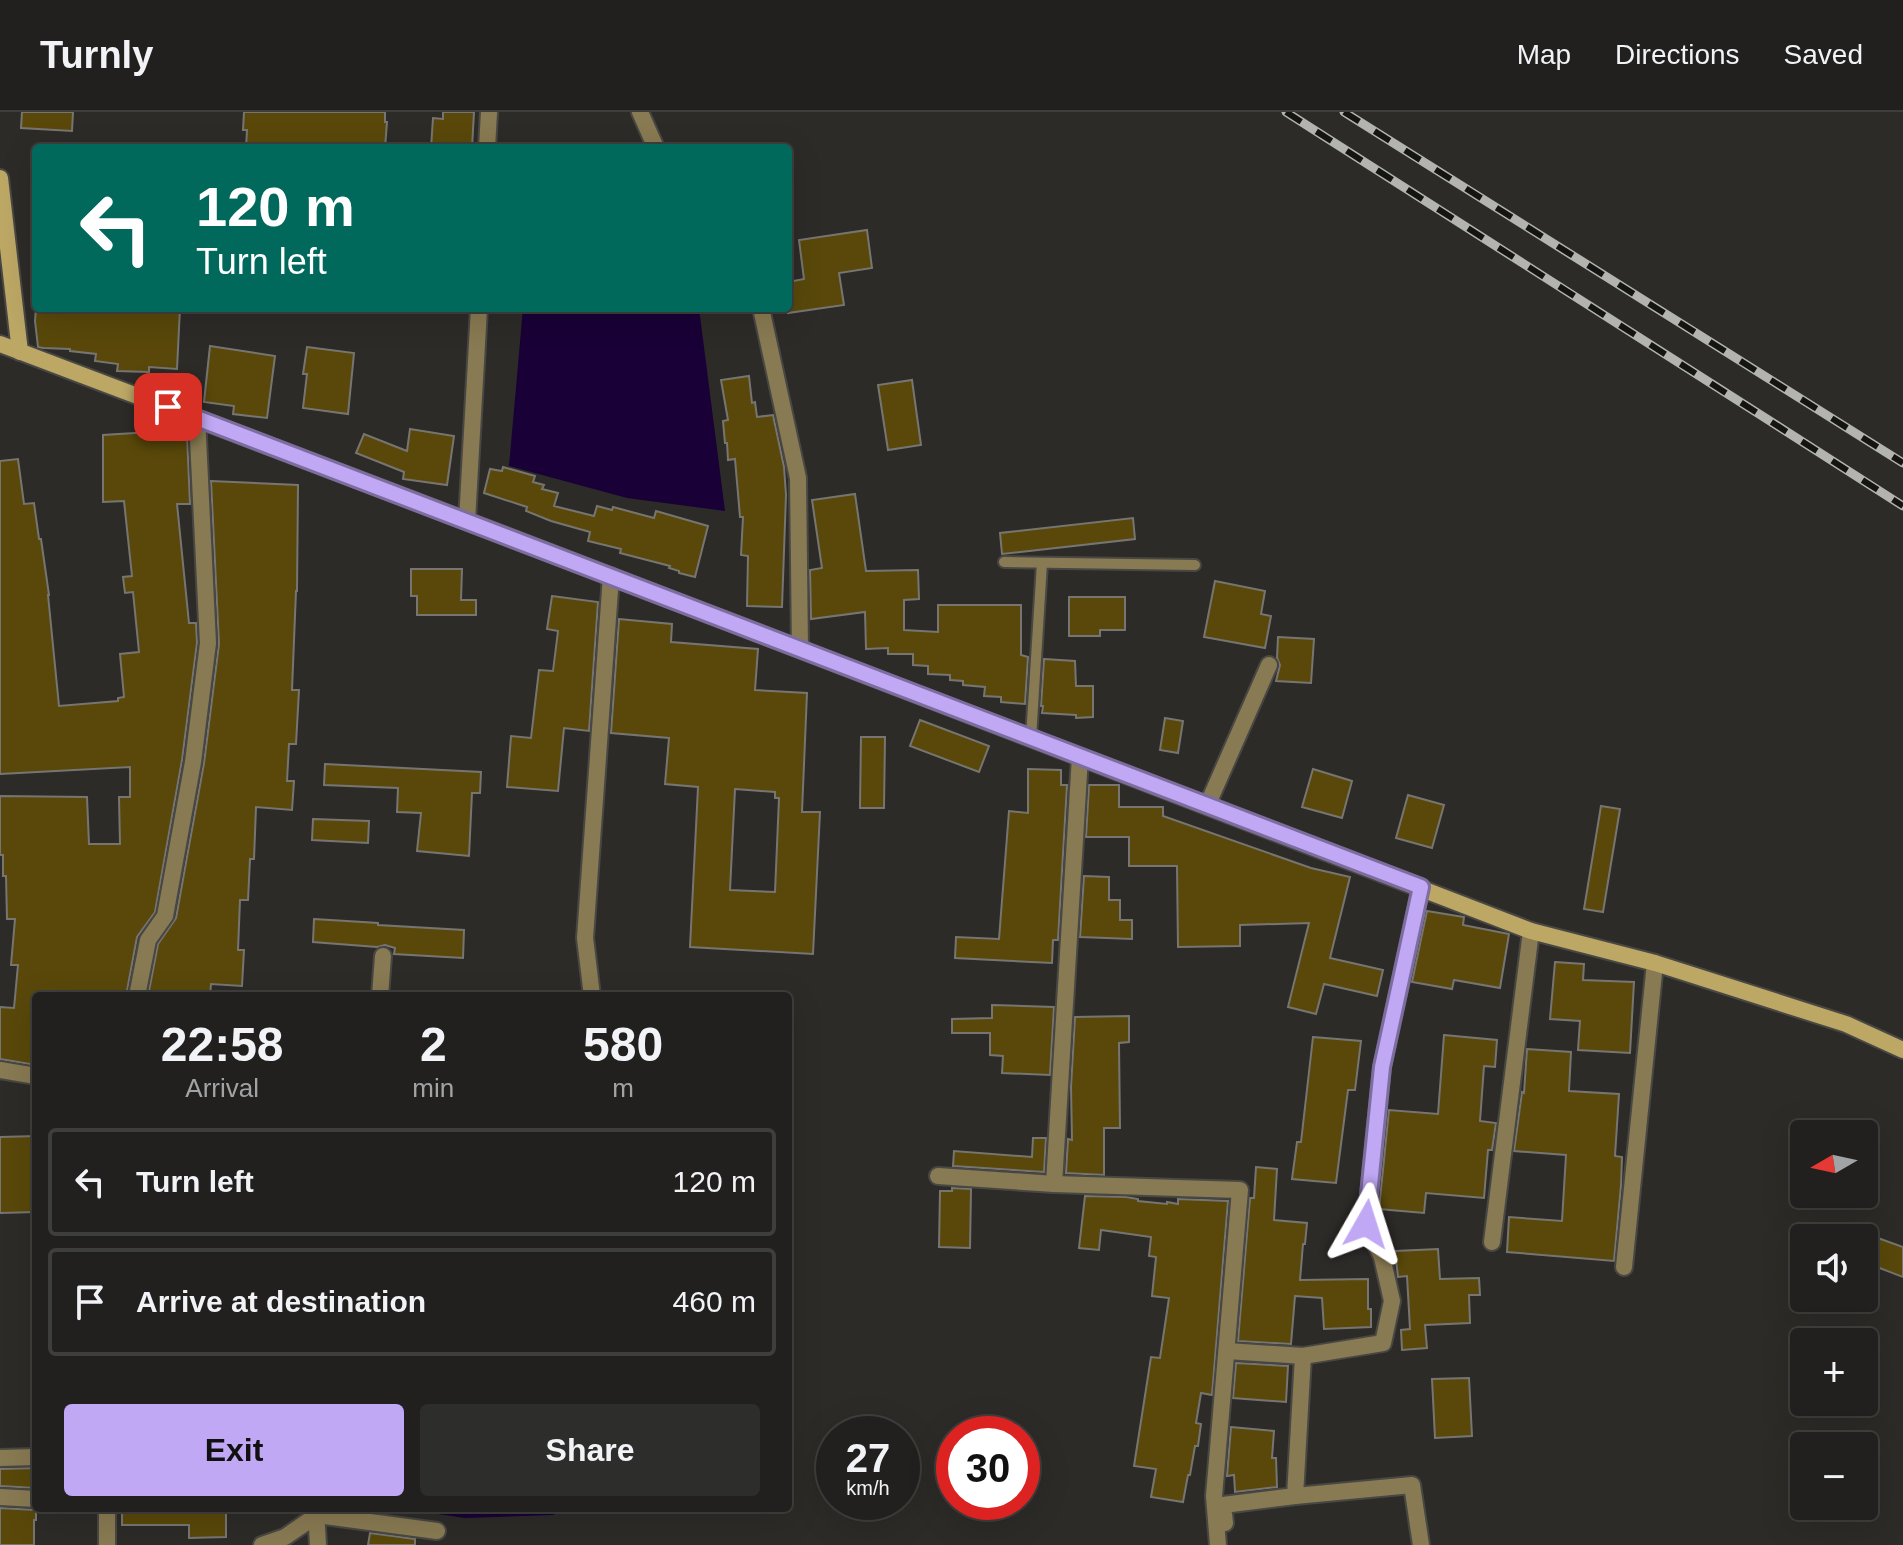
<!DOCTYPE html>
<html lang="en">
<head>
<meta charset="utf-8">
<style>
  :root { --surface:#21201e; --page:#2d2d2b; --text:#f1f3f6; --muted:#a2a3a4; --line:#3e3e3c; --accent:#c0a8f4 }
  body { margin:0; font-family:Helvetica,sans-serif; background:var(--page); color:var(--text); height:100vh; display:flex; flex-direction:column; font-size:30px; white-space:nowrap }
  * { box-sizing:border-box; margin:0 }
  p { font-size:26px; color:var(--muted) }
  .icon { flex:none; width:44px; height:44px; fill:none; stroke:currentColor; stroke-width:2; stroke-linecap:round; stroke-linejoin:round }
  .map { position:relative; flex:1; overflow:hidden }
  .drawer { position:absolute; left:32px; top:880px; width:760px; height:520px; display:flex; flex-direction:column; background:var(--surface); border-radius:8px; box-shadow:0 8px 32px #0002,0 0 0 2px var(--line) }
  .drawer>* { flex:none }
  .hud { position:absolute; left:32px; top:32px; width:760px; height:168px; border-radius:8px; box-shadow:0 8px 32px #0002,0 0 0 2px var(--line); background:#00695c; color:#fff; overflow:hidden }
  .needle { width:52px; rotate:261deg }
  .buttons { position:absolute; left:1790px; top:1008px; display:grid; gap:16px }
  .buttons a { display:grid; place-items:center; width:88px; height:88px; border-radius:8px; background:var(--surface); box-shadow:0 8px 32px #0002,0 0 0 2px var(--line); font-size:40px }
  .speed { position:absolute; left:816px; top:1304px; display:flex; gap:16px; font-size:40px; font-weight:700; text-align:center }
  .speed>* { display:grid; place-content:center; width:104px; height:104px; border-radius:50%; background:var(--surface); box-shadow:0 8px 32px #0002,0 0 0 2px var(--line); line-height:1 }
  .speed small { font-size:20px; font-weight:400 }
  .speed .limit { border:12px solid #d22; background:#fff; color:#111 }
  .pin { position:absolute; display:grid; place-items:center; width:68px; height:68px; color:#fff; margin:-34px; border-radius:16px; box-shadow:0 4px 12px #0006 }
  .me { position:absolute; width:88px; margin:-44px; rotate:6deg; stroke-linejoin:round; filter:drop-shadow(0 0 6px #0008) }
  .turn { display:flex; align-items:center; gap:28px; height:168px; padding:0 32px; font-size:36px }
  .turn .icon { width:104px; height:104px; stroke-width:2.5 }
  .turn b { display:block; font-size:56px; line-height:68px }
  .eta { display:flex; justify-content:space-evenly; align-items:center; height:136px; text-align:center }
  .eta b { font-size:48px; font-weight:800; line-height:56px }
  .button { display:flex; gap:16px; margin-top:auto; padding:16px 32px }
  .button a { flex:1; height:92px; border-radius:8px; background:var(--accent); color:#111; font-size:32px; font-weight:800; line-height:92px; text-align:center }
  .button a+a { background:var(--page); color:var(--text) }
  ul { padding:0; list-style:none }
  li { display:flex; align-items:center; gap:24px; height:108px; margin:0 16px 12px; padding:0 16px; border:4px solid var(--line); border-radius:8px }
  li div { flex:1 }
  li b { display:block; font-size:30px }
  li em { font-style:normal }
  header { display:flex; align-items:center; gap:48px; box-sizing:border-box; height:112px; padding:0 40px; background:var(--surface); border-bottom:2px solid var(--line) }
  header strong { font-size:38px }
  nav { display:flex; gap:44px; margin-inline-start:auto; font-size:28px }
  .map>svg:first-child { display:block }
  .water { fill:#190037 }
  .building { fill:#59480a; stroke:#777571; stroke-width:2; fill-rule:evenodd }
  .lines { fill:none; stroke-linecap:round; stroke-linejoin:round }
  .lane-casing { stroke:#484744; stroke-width:14 }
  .street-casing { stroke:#484744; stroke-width:20 }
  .secondary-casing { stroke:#484744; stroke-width:20 }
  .lane { stroke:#887a52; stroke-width:10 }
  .street { stroke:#887a52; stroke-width:16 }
  .secondary { stroke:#bca765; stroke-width:16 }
  .rail-casing { stroke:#b3b3b0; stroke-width:9 }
  .rail { stroke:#141412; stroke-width:6; stroke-dasharray:18; stroke-linecap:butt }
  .route-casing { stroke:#7d6d9f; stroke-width:20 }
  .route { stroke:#c0a8f4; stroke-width:14 }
</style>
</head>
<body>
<header>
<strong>Turnly</strong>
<nav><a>Map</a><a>Directions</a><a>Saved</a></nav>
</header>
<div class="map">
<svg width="1903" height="1433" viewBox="0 0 1903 1433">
  <rect width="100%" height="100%" fill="#2c2b28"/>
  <g class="water">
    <polygon points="523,196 699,196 725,399 627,386 509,354"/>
    <polygon points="397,1396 567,1396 553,1403 465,1406"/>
  </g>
  <g class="building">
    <polygon points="22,0 73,0 72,19 21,16"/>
    <polygon points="244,0 385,0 385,10 387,10 385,36 246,36 247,18 243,18"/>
    <polygon points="443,0 474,0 472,36 431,36 433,6 443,7"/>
    <polygon points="867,118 872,156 839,161 844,193 788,201 788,170 804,167 799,128"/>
    <polygon points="36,196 98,196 120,198 120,196 180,196 177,257 149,255 149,260 117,259 118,252 95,249 96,242 70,239 70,237 43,236 38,235 35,209"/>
    <polygon points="210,234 275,244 267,306 233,302 234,294 204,290"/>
    <polygon points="307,235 354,241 348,302 303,296 307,262 303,262"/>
    <polygon points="749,264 752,291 755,290 757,305 773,303 784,355 786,383 782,495 747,494 748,444 741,443 743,405 740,405 735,347 728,348 727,331 725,331 723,309 728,308 721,268"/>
    <polygon points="912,268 921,333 888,338 878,273"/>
    <polygon points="410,317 454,324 447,373 403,367 404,360 356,341 364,322 407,339"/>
    <polygon points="151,320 151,323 187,322 190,392 177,392 189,511 196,511 197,531 182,648 155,800 137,825 126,884 36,884 36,953 0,947 0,895 14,896 18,853 11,853 15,807 7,807 6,764 3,764 3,743 0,743 0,684 87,685 89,732 120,732 119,685 130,685 130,655 0,662 0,349 18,347 24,392 34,391 39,427 41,427 49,483 48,483 59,594 118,589 118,586 124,585 120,542 139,540 133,480 125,481 123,465 132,464 124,389 103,390 103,323"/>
    <polygon points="503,355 535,364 533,370 544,373 542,377 558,381 554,394 594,404 597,394 612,398 613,395 654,406 656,399 708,414 695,465 679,461 679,459 669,456 670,454 620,441 621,437 588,429 590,420 551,409 526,399 527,395 484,381 490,357 502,359"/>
    <polygon points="211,369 298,373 297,479 296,479 292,578 299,578 296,632 289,632 287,669 294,669 292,698 256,695 254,747 250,747 248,788 240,788 238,838 244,838 242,874 211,872 210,884 148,884 158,832 176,806 204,651 219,532"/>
    <polygon points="855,382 866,459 918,458 919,487 904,488 904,518 938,520 938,493 1021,493 1021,543 1028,545 1025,592 1001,590 1001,585 984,584 985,575 963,573 963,569 950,568 950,563 928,562 928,554 913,553 913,542 888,542 888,536 866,537 865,500 811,507 810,458 822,456 812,388"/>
    <polygon points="1133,406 1135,427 1002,442 1000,421"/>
    <polygon points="411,457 462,457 461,488 476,488 476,503 417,503 417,484 411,484"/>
    <polygon points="1215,469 1265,479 1261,502 1271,504 1265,536 1204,525"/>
    <polygon points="552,484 598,490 589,619 564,616 558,679 507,675 511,624 531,626 539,558 553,559 558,519 547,517"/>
    <polygon points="1069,485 1125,485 1125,518 1100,518 1100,524 1069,524"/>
    <path d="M619 507 672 512 671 530 758 537 755 578 807 581 802 700H820L813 842 690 835 698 675 665 672 669 626 611 621ZM735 677 775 680V686H779L775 780 730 778Z"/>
    <polygon points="1278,525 1314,527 1311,571 1276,569 1280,553 1277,546"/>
    <polygon points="1044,547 1075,549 1076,574 1093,574 1093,605 1076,606 1076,603 1042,601 1043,594 1041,594"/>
    <polygon points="1165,606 1183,609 1178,641 1160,638"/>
    <polygon points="920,608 989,634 979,660 910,634"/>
    <polygon points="861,625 885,625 884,696 860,696"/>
    <polygon points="325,652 481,660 480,681 472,681 469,744 417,739 421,701 397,700 398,676 324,673"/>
    <polygon points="1028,657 1061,658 1061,673 1067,673 1058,828 1053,828 1052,851 955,846 956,825 999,827 1009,699 1028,701"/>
    <polygon points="1313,657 1352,669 1342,706 1302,695"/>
    <polygon points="1089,673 1119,673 1119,695 1163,695 1163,704 1311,756 1350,765 1330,846 1383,858 1377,884 1324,872 1316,902 1288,895 1309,811 1240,813 1240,834 1178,835 1177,754 1129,754 1129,725 1086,725"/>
    <polygon points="1408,683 1444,693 1432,736 1396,726"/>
    <polygon points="1601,694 1620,697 1603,800 1584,797"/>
    <polygon points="313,707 369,709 368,731 312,728"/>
    <polygon points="1084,764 1109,765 1109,788 1120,788 1120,808 1132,808 1132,827 1080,825"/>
    <polygon points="1427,799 1464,805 1463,813 1509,822 1500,876 1454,868 1452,877 1412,870"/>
    <polygon points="314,807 378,811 378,813 464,818 463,846 394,842 395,836 385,833 377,835 313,830"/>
    <polygon points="1555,850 1584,852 1583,868 1634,870 1630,941 1578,938 1580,909 1550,907"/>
    <polygon points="992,893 1054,895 1050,963 1002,961 1003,944 990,943 990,921 952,921 952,907 992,906"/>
    <polygon points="1129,904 1129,930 1119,931 1120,1016 1104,1016 1104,1063 1066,1061 1068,1027 1072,1028 1071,975 1075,905"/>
    <polygon points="1444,923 1497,928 1495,955 1484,954 1480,1009 1496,1011 1492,1038 1488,1038 1484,1086 1426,1081 1424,1101 1379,1097 1389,998 1438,1002"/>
    <polygon points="1313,925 1361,929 1355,978 1348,978 1336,1071 1292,1067 1297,1030 1301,1030"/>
    <polygon points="1527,937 1571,940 1569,979 1619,982 1615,1044 1622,1045 1621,1073 1614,1149 1507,1140 1509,1105 1562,1109 1566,1043 1514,1039 1522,980 1524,981"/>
    <polygon points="36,1024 36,1100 0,1101 0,1025"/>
    <polygon points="1033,1026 1046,1026 1044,1060 953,1054 954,1039 1032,1045"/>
    <polygon points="1256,1055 1277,1057 1274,1108 1307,1111 1305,1132 1303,1132 1300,1168 1368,1167 1368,1197 1371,1197 1371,1215 1324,1217 1322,1186 1295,1184 1291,1232 1238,1229 1250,1086 1254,1086"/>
    <polygon points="952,1076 971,1077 970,1136 939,1135 940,1079 952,1079"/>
    <polygon points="1085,1084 1126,1085 1138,1087 1138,1089 1167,1092 1167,1090 1178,1092 1178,1087 1228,1089 1212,1283 1201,1281 1196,1311 1201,1312 1198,1334 1195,1334 1190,1363 1188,1363 1183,1390 1151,1385 1156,1357 1134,1354 1151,1245 1160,1246 1169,1186 1152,1184 1156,1145 1149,1144 1151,1125 1101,1118 1099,1138 1079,1136"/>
    <polygon points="1864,1121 1903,1135 1903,1165 1864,1150"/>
    <polygon points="1438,1137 1440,1167 1479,1166 1480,1183 1469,1183 1470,1211 1425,1213 1427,1236 1402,1238 1401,1218 1410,1217 1407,1164 1398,1165 1395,1139"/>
    <polygon points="1236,1251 1288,1254 1286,1290 1233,1286"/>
    <polygon points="1469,1266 1472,1324 1435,1326 1432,1267"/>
    <polygon points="1231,1315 1274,1319 1272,1346 1276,1346 1277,1375 1235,1380 1234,1363 1227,1364"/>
    <polygon points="36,1356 35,1376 0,1374 0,1357"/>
    <polygon points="0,1396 36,1398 36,1408 34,1408 34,1433 0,1433"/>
    <polygon points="122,1396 226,1396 226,1425 189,1426 189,1413 122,1413"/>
    <polygon points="370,1421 415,1427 415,1433 368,1433"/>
  </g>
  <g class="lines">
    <defs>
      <g id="lane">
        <polyline points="1004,450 1195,453"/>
        <polyline points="1031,626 1042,451"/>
      </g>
      <g id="street">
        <polyline points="640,0 656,36"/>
        <polyline points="487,36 489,0"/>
        <polyline points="761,196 798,366 800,537"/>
        <polyline points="467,409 479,196"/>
        <polyline points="1207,694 1269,553"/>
        <polyline points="137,884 148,828 165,804 193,650 208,531 197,306"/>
        <polyline points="380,884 383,844"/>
        <polyline points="592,884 585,826 611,464"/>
        <polyline points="0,958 36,964"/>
        <polyline points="938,1064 1054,1072 1240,1078 1214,1384 1218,1433"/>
        <polyline points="1054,1072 1080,645"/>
        <polyline points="1492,1130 1531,819"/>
        <polyline points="1624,1155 1655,851"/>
        <polyline points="1227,1239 1303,1244 1383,1231 1392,1189 1382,1145 1366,1112 1382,955 1421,775"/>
        <polyline points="0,1346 36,1345"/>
        <polyline points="1295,1384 1412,1373 1421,1433"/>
        <polyline points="0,1385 36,1387"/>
        <polyline points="107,1396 107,1433"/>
        <polyline points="316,1398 318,1433"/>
        <polyline points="1225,1411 1223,1393 1295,1384 1303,1244"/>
        <polyline points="262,1433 285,1425 317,1403 437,1419"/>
      </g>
      <g id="secondary">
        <polyline points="0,66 20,240"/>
        <polyline points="0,232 467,409 1531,819 1655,851 1846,912 1903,938"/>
      </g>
    </defs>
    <use href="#lane" class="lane-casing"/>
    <use href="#street" class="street-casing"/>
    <use href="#secondary" class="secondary-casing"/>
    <use href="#lane" class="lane"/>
    <use href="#street" class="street"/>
    <use href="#secondary" class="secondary"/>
    <defs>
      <g id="rail">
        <polyline points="1286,0 1903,394"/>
        <polyline points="1344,0 1903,351"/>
      </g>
    </defs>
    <use href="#rail" class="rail-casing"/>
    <use href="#rail" class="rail"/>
  </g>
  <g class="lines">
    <defs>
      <polyline id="route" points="168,295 1421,775 1382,955 1366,1112"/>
    </defs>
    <use href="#route" class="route-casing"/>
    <use href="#route" class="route"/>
  </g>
</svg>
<div class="buttons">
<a><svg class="needle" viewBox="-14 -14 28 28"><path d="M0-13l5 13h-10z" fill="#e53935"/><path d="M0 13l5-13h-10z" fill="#a2a3a4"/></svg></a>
<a><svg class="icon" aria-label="sound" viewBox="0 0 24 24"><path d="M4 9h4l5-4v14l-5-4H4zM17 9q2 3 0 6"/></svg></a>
<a>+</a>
<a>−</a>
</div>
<div class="speed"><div>27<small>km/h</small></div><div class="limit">30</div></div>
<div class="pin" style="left:168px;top:295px;background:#d93025"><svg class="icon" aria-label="arrive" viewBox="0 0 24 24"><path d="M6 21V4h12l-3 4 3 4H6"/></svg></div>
<svg class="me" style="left:1366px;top:1112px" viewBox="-20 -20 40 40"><path d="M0-17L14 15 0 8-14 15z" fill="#c0a8f4" stroke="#fff" stroke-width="4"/></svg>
<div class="hud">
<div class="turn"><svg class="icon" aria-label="left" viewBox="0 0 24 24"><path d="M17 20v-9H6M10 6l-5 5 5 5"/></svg><div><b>120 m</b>Turn left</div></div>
</div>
<section class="drawer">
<div class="eta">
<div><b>22:58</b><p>Arrival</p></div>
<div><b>2</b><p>min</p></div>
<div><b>580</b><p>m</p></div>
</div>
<ul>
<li><svg class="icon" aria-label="left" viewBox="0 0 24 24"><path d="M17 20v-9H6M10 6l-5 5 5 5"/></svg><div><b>Turn left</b></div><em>120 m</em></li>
<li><svg class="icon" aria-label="arrive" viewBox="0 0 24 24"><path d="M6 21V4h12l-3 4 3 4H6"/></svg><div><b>Arrive at destination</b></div><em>460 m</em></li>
</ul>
<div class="button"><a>Exit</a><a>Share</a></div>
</section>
</div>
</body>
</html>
